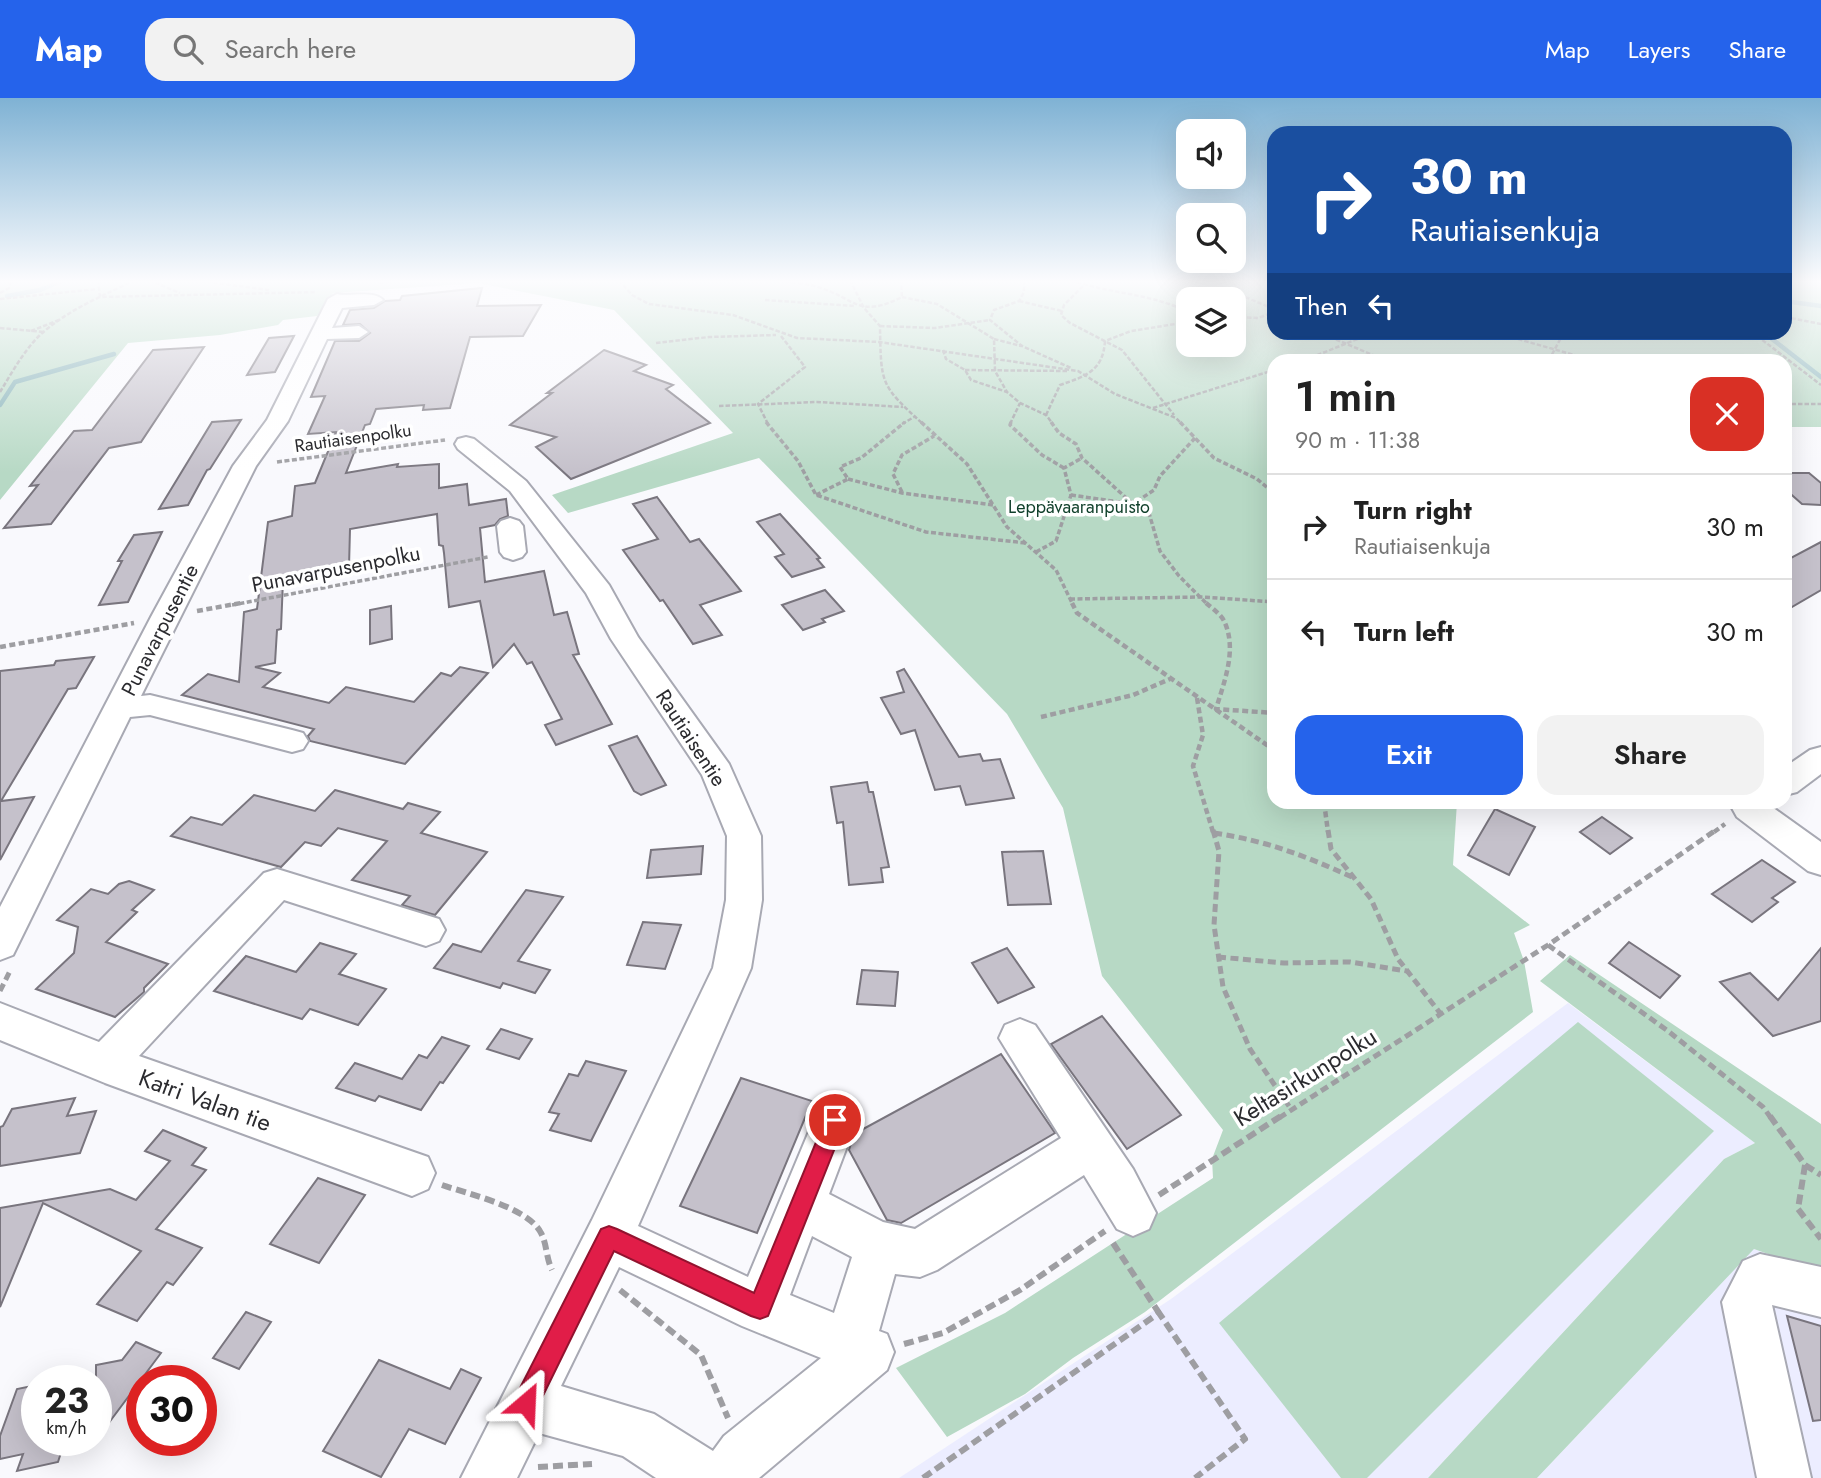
<!DOCTYPE html>
<html lang="en">
<head>
<meta charset="utf-8">
<style>
  :root { --surface:#fff; --page:#f2f2f2; --text:#222; --muted:#767676; --line:#e0e0e0; --accent:#2563eb }
  body { margin:0; font-family:Jost,sans-serif; background:var(--page); color:var(--text); height:100vh; display:flex; flex-direction:column; font-size:26px; white-space:nowrap }
  * { box-sizing:border-box; margin:0 }
  p { font-size:23px; color:var(--muted) }
  .icon { flex:none; width:38px; height:38px; fill:none; stroke:currentColor; stroke-width:2; stroke-linecap:round; stroke-linejoin:round }
  .map { position:relative; flex:1; overflow:hidden }
  .side { position:absolute; left:1267px; top:256px; width:525px; height:455px; display:flex; flex-direction:column; background:var(--surface); border-radius:21px; box-shadow:0 7px 28px #0002 }
  .side>* { flex:none }
  .top-card { position:absolute; left:1267px; top:28px; width:525px; height:214px; border-radius:21px; box-shadow:0 7px 28px #0002; background:#1a4fa0; color:#fff; overflow:hidden }
  .controls { position:absolute; left:1176px; top:21px; display:grid; gap:14px }
  .controls a { display:grid; place-items:center; width:70px; height:70px; border-radius:14px; background:var(--surface); box-shadow:0 7px 28px #0002; font-size:35px }
  .speed { position:absolute; left:21px; top:1267px; display:flex; gap:14px; font-size:35px; font-weight:700; text-align:center }
  .speed>* { display:grid; place-content:center; width:91px; height:91px; border-radius:50%; background:var(--surface); box-shadow:0 7px 28px #0002; line-height:1 }
  .speed small { font-size:18px; font-weight:400 }
  .speed .limit { border:10px solid #d22; background:#fff; color:#111 }
  .pin { position:absolute; display:grid; place-items:center; width:60px; height:60px; color:#fff; margin:-30px; border:4px solid #fff; border-radius:50%; box-shadow:0 2px 7px #0007 }
  .me { position:absolute; width:77px; margin:-38px; rotate:26deg; stroke-linejoin:round; filter:drop-shadow(0 0 5px #0008) }
  .turn { display:flex; align-items:center; gap:24px; height:147px; padding:0 28px; font-size:32px }
  .turn .icon { width:91px; height:91px; stroke-width:2.5 }
  .turn b { display:block; font-size:49px; line-height:60px }
  .then { display:flex; align-items:center; height:66px; padding:0 28px; background:#0003; gap:14px; font-size:26px }
  .round { display:grid; place-items:center; flex:none; width:74px; height:74px; border-radius:21px; background:var(--page) }
  .overview { display:flex; align-items:center; justify-content:space-between; height:119px; padding:0 28px }
  h1 { font-size:42px; font-weight:600; line-height:52px }
  .cta { display:flex; gap:14px; margin-top:auto; padding:14px 28px }
  .cta a { flex:1; height:80px; border-radius:21px; background:var(--accent); color:#fff; font-size:28px; font-weight:600; line-height:80px; text-align:center }
  .cta a+a { background:var(--page); color:var(--text) }
  ul { padding:0; list-style:none }
  li { display:flex; align-items:center; gap:21px; height:105px; padding:0 28px; border-top:2px solid var(--line) }
  li div { flex:1 }
  li b { display:block; font-size:26px }
  li em { font-style:normal }
  header { display:flex; align-items:center; gap:42px; box-sizing:border-box; height:98px; padding:0 35px; background:var(--accent); color:#fff }
  header strong { font-size:33px }
  nav { display:flex; gap:38px; margin-inline-start:auto; font-size:24px }
  .search { width:490px; height:63px; background:var(--page); display:flex; align-items:center; gap:18px; box-sizing:border-box; padding:0 24px; border-radius:21px; color:var(--muted); font-size:26px }
  .map>svg:first-child { display:block }
  .built { fill:#ecedff }
  .green { fill:#b7d9c5; fill-rule:evenodd }
  .lines { fill:none; stroke-linecap:round; stroke-linejoin:round }
  .stream { stroke:#81afb5; stroke-width:4.5 }
  .building { fill:#c5c1cb; stroke:#79757e; stroke-width:2 }
  .minor-casing { stroke:#a8a9b3; stroke-width:4 }
  .path-far4 { stroke:#9e9ea2; stroke-width:2.5; stroke-dasharray:4.5 2; stroke-linecap:butt }
  .path-far3 { stroke:#9e9ea2; stroke-width:3.5; stroke-dasharray:5 2.5; stroke-linecap:butt }
  .path-far2 { stroke:#9e9ea2; stroke-width:4.5; stroke-dasharray:6 3.5; stroke-linecap:butt }
  .path-far1 { stroke:#9e9ea2; stroke-width:5; stroke-dasharray:8 4.5; stroke-linecap:butt }
  .path { stroke:#9e9ea2; stroke-width:6; stroke-dasharray:10 5; stroke-linecap:butt }
  .minor { fill:#fff; fill-rule:evenodd }
  .route { fill:#e11d48; stroke:#92132f; stroke-width:2 }
  .labels { text-anchor:middle; dominant-baseline:central; stroke-width:7; stroke-linejoin:round; paint-order:stroke }
  .far-street-label { font-size:18px; fill:#2b2b2f; stroke:#fff }
  .far-park-label { font-size:18px; fill:#0f3f2a; stroke:#fff }
  .street-label { font-size:21px; fill:#2b2b2f; stroke:#fff }
  .near-street-label { font-size:24px; fill:#2b2b2f; stroke:#fff }
</style>
</head>
<body>
<header>
<strong>Map</strong>
<div class="search"><svg class="icon" aria-label="search" viewBox="0 0 24 24"><circle cx="10" cy="10" r="6"/><path d="M15 15l6 6"/></svg>Search here</div>
<nav><a>Map</a><a>Layers</a><a>Share</a></nav>
</header>
<div class="map">
<svg width="1821" height="1380" viewBox="0 0 1821 1380">
  <rect width="100%" height="100%" fill="#f9f9fd"/>
  <g class="built">
    <polygon points="1568,905 1755,1045 1724,1061 1428,1380 899,1380 1171,1201"/>
    <polygon points="1754,1151 1821,1175 1821,1380 1537,1380"/>
  </g>
  <g class="green">
    <path d="M0 182H1274V234H1785V182H1821V329H1785V262H1274V704H1457L1453 767 1530 827 1514 835 1524 863 1533 914 1145 1214 1073 1260 1025 1296 947 1339 896 1270 1005 1215 1213 1080 1212 1061 1223 1032 1102 878 1063 710 1007 616 759 360 568 415 552 397 733 335 614 212 478 185 333 195 317 218 283 222 278 227 220 237 128 245 0 402ZM1188 201H1234V247H1188Z"/>
    <polygon points="1570,857 1821,1026 1821,1175 1754,1151 1537,1380 1428,1380 1724,1061 1755,1045 1540,883"/>
    <polygon points="1578,924 1714,1033 1367,1380 1341,1380 1219,1225"/>
  </g>
  <g class="lines">
    <g class="stream">
      <polyline points="7,198 40,192 64,182"/>
      <polyline points="1785,203 1821,208"/>
      <polyline points="1763,234 1821,279"/>
      <polyline points="0,307 15,284 114,256"/>
    </g>
  </g>
  <g class="building">
    <polygon points="482,190 477,208 541,207 523,238 470,239 450,310 423,312 424,307 376,311 370,326 365,327 346,375 398,366 397,369 439,366 439,390 467,386 469,407 506,401 508,418 500,421 495,427 480,430 485,484 544,473 554,517 567,514 579,556 573,557 612,626 556,647 545,627 562,621 532,564 527,566 514,546 493,569 480,503 449,509 444,455 443,448 439,447 437,416 350,431 349,469 283,482 281,531 277,532 275,565 255,569 280,575 263,589 329,605 346,589 414,604 441,575 451,578 460,569 488,575 405,666 310,643 308,638 314,631 182,597 208,576 239,584 244,514 257,511 268,424 292,418 295,388 315,385 336,334 308,336 325,298 311,299 335,243 359,243 370,235 360,226 343,227 350,212 374,210 385,203 400,202 402,198"/>
    <polygon points="294,238 275,274 247,277 269,240"/>
    <polygon points="204,249 141,344 109,350 51,426 4,430 38,387 30,388 74,333 92,332 153,252"/>
    <polygon points="604,252 646,267 634,273 673,287 666,291 710,325 571,381 536,349 556,339 510,327 552,295 547,295"/>
    <polygon points="241,322 210,371 207,372 188,407 159,411 212,324"/>
    <polygon points="1785,375 1809,375 1821,385 1821,407 1802,406 1785,391"/>
    <polygon points="657,399 690,444 699,441 741,493 700,507 722,537 693,546 663,502 660,503 623,452 658,441 633,406"/>
    <polygon points="780,416 820,460 817,461 824,469 792,479 775,459 784,456 757,424"/>
    <polygon points="162,434 128,504 99,507 122,463 118,463 134,437"/>
    <polygon points="1821,444 1821,492 1785,513 1785,463"/>
    <polygon points="825,492 844,513 822,521 825,524 803,532 782,507"/>
    <polygon points="391,508 392,541 370,546 370,512"/>
    <polygon points="94,559 76,590 68,591 1,703 34,699 0,762 0,573 54,567 56,563"/>
    <polygon points="904,571 959,659 980,656 983,663 1000,661 1014,700 966,707 960,688 935,692 915,632 901,636 881,600 904,594 897,574"/>
    <polygon points="637,638 666,687 641,697 634,693 609,648"/>
    <polygon points="867,684 869,694 873,694 889,769 881,770 883,784 849,787 843,724 837,725 831,689"/>
    <polygon points="335,692 403,711 408,705 440,714 421,735 487,754 435,817 402,807 410,798 352,782 387,743 338,730 321,748 305,744 281,769 171,738 191,719 222,727 254,697 315,713"/>
    <polygon points="1495,711 1535,729 1509,777 1468,757"/>
    <polygon points="1602,719 1632,740 1610,756 1580,734"/>
    <polygon points="703,748 701,776 647,780 651,752"/>
    <polygon points="1043,753 1051,806 1008,807 1002,754"/>
    <polygon points="1762,762 1795,784 1772,800 1778,804 1752,824 1712,796"/>
    <polygon points="129,783 154,792 132,812 137,814 106,844 168,866 144,890 144,894 115,919 36,891 74,855 78,829 57,822 91,791 108,796 119,786"/>
    <polygon points="526,792 563,799 518,863 550,872 535,895 503,885 500,890 434,870 453,846 481,854"/>
    <polygon points="643,824 681,827 665,871 627,867"/>
    <polygon points="1629,844 1680,878 1660,900 1609,865"/>
    <polygon points="320,845 356,856 339,876 386,891 358,927 310,911 302,921 214,893 246,858 296,874"/>
    <polygon points="1007,850 1034,889 998,905 972,865"/>
    <polygon points="1821,850 1821,923 1773,938 1720,884 1750,875 1778,902"/>
    <polygon points="862,872 898,874 895,908 857,906"/>
    <polygon points="1102,918 1181,1017 1127,1051 1051,946"/>
    <polygon points="501,931 532,941 519,961 487,951"/>
    <polygon points="442,939 469,948 443,985 440,984 421,1012 379,998 375,1003 336,990 355,965 402,981 419,957 427,960"/>
    <polygon points="1001,956 1055,1035 901,1125 887,1122 849,1052 854,1036"/>
    <polygon points="586,963 626,973 591,1043 550,1032 559,1016 549,1014 569,976 578,978"/>
    <polygon points="741,980 812,1003 757,1135 680,1108"/>
    <polygon points="75,1000 67,1018 96,1013 80,1055 0,1068 0,1029 3,1028 12,1011"/>
    <polygon points="163,1032 206,1050 192,1067 206,1072 156,1131 202,1150 173,1187 167,1184 137,1223 97,1206 141,1153 43,1105 0,1209 0,1110 110,1091 136,1102 170,1063 145,1053"/>
    <polygon points="318,1080 365,1097 319,1165 270,1146"/>
    <polygon points="246,1214 271,1224 239,1271 213,1260"/>
    <polygon points="1787,1218 1821,1228 1821,1322 1813,1323"/>
    <polygon points="136,1244 161,1255 96,1342 96,1267 122,1262"/>
    <polygon points="379,1262 450,1291 461,1271 481,1280 445,1346 409,1331 381,1379 323,1353"/>
    <polygon points="37,1287 37,1342 65,1342 58,1364 17,1373 23,1356 0,1361 0,1338 17,1291"/>
  </g>
  <g class="lines">
    <defs>
      <g id="minor">
        <path d="M337 196C350 199 373 192 383 202L374 207 342 210 332 230 359 228 368 234 359 240 327 241 288 323 256 368 141 598 150 597 292 632 303 635 308 643 303 651 292 654 150 617 130 619 13 857 0 862V809L151 519 233 368 267 322 328 201Z"/>
        <path d="M466 339 474 341 526 383 609 487 638 539 729 666 761 738 762 802 751 870 638 1128 748 1179 820 1007 835 1001 850 1007 857 1022 829 1096 883 1124 915 1131 1061 1040 999 940 1005 927 1020 921 1035 927 1133 1071 1156 1115 1149 1131 1133 1138 1117 1131 1084 1077 937 1172 920 1179 895 1176 879 1233 887 1236 894 1254 887 1272 759 1380H656L623 1358 539 1335 517 1380H461L592 1122 713 870 726 802 727 738 702 677 611 541 586 495 510 393 458 351 455 346 458 341ZM812 1138 852 1159 834 1215 790 1197ZM619 1169 742 1228 821 1260 724 1338 713 1353 654 1316 561 1288Z"/>
        <polygon points="510,420 519,423 523,428 526,454 522,459 513,462 504,459 500,454 497,428 501,423"/>
        <polygon points="1821,649 1821,676 1797,694 1785,697 1785,669 1810,652"/>
        <polygon points="1736,704 1775,704 1772,709 1821,744 1821,777 1808,773 1737,719 1732,710"/>
        <polygon points="277,771 439,821 445,832 439,843 426,848 284,802 139,958 428,1059 435,1075 428,1091 412,1098 105,985 0,942 0,905 99,944 264,775"/>
        <polygon points="1760,1156 1821,1169 1821,1219 1772,1207 1811,1380 1757,1380 1722,1204 1743,1163"/>
      </g>
    </defs>
    <use href="#minor" class="minor-casing"/>
    <g class="path-far4">
      <polyline points="98,182 100,199 316,194"/>
      <polyline points="149,182 180,195"/>
      <polyline points="194,182 269,192"/>
      <polyline points="619,182 632,197 649,206 733,217 797,240 879,244 1078,273 1115,296 1176,320 1182,326"/>
      <path d="M779 182C792 185 805 185 818 189 857 201 858 221 902 199L901 182"/>
      <path d="M850 182 864 210 880 228C881 286 880 287 923 326"/>
      <polyline points="1024,182 1024,194 1019,203 994,212 990,222 1022,248 1071,270"/>
      <path d="M1071 182C1109 196 1151 195 1188 214"/>
      <polyline points="1227,182 1238,189 1243,198 1274,211"/>
      <polyline points="1785,182 1803,182"/>
      <polyline points="380,185 404,182"/>
      <polyline points="1083,188 1064,207 1061,217 1070,225 1122,252 1174,317"/>
      <polyline points="0,195 9,190 11,182"/>
      <polyline points="902,199 937,206 994,241 995,273 1007,294"/>
      <polyline points="0,201 97,191"/>
      <polyline points="765,202 855,208"/>
      <polyline points="1019,203 1062,213"/>
      <polyline points="1234,219 1258,220 1274,214"/>
      <polyline points="1785,219 1821,226"/>
      <polyline points="880,228 935,230 990,222"/>
      <polyline points="0,230 44,234"/>
      <polyline points="31,233 59,222"/>
      <polyline points="1318,234 1385,262"/>
      <polyline points="1493,234 1592,262"/>
      <polyline points="1752,234 1821,287"/>
      <polyline points="994,241 1021,248"/>
      <polyline points="656,245 709,239 776,237"/>
      <polyline points="943,252 946,261 965,272 971,282 1007,294 1020,305 1046,317 1053,326"/>
      <polyline points="1305,262 1375,234"/>
      <polyline points="1549,262 1564,234"/>
      <polyline points="965,272 1067,273"/>
      <path d="M0 294C11 276 22 256 37 240 63 214 102 198 135 182"/>
      <polyline points="1785,306 1821,306"/>
      <polyline points="719,308 817,304 903,309"/>
      <polyline points="1153,310 1274,272"/>
      <path d="M1046 317 1060 287C1086 278 1103 273 1105 243L1131 233 1188 224"/>
      <polyline points="768,326 758,306 805,269 781,238"/>
      <polyline points="902,326 914,319"/>
      <polyline points="1010,326 1020,305"/>
    </g>
    <g class="path-far3">
      <polyline points="766,324 798,363 816,397 926,434 1026,445"/>
      <polyline points="921,324 967,366 1007,429 1056,472 1073,507"/>
      <polyline points="1011,324 1010,327 1042,357 1064,370"/>
      <polyline points="1051,324 1059,335 1076,346 1082,360 1133,406 1149,415 1160,453 1179,478 1208,507"/>
      <polyline points="1180,324 1214,360 1257,381 1274,395"/>
      <polyline points="277,364 445,342"/>
      <polyline points="848,381 902,395 993,407"/>
      <polyline points="902,394 893,376 902,357 934,338"/>
      <polyline points="816,397 848,381 840,369 861,360 905,324"/>
      <polyline points="1071,397 1133,406 1154,392 1160,378 1195,340"/>
      <polyline points="1036,454 1056,443 1071,397 1064,370 1082,360"/>
      <polyline points="1070,501 1203,499 1274,504"/>
      <polyline points="232,507 488,459"/>
    </g>
    <g class="path-far2">
      <polyline points="1072,505 1077,515 1274,652"/>
      <path d="M1206 505C1212 510 1222 517 1225 525 1237 553 1224 584 1216 611L1274 615"/>
      <polyline points="197,513 241,505"/>
      <polyline points="0,549 134,525"/>
      <polyline points="1197,600 1203,637 1193,668 1213,734"/>
      <polyline points="1041,619 1133,597 1170,581"/>
      <polyline points="1324,704 1328,734"/>
      <polyline points="1714,734 1725,726"/>
    </g>
    <g class="path-far1">
      <polyline points="1213,732 1219,753 1214,827 1223,889 1250,951 1291,1011"/>
      <polyline points="1328,732 1331,751 1371,801 1398,861 1440,915"/>
      <path d="M1214 735C1267 743 1303 757 1352 779"/>
      <polyline points="1548,847 1668,933 1763,1009 1771,1020"/>
      <polyline points="1218,859 1284,865 1350,864 1407,873"/>
      <polyline points="0,893 10,873"/>
      <polyline points="1279,1020 1548,847 1716,732"/>
    </g>
    <g class="path">
      <polyline points="1770,1018 1805,1067 1798,1111 1821,1141"/>
      <polyline points="1805,1067 1821,1077"/>
      <path d="M442 1087C468 1096 528 1109 541 1135 547 1146 546 1160 552 1172"/>
      <polyline points="1159,1097 1281,1018"/>
      <polyline points="1113,1145 1159,1215"/>
      <polyline points="620,1192 701,1257 728,1320"/>
      <polyline points="904,1246 943,1235 1020,1192 1105,1133"/>
      <polyline points="538,1369 592,1366"/>
      <polyline points="923,1380 1159,1215 1245,1341 1195,1380"/>
    </g>
    <use href="#minor" class="minor"/>
  </g>
  <linearGradient id="sky" x2="0" y2="1"><stop stop-color="#7fb2d4"/><stop offset="0.49" stop-color="#fcfcfe"/><stop offset="1" stop-color="#fcfcfe" stop-opacity="0"/></linearGradient>
  <rect width="1821" height="375" fill="url(#sky)"/>
  <polygon class="route" points="835,1012 843,1015 846,1022 768,1218 760,1221 751,1218 614,1153 535,1314 526,1318 517,1314 514,1305 517,1296 601,1131 609,1128 617,1131 754,1195 828,1015"/>
  <g class="labels">
    <g class="far-street-label">
      <text transform="translate(353 340) rotate(-8)">Rautiaisenpolku</text>
    </g>
    <g class="far-park-label">
      <text x="1079" y="409">Leppävaaranpuisto</text>
    </g>
    <g class="street-label">
      <text transform="translate(336 471) rotate(-11)">Punavarpusenpolku</text>
      <text transform="translate(160 532) rotate(-63)">Punavarpusentie</text>
      <text transform="translate(691 640) rotate(57)">Rautiaisentie</text>
    </g>
    <g class="near-street-label">
      <text transform="translate(1305 979) rotate(-32)">Keltasirkunpolku</text>
      <text transform="translate(205 1002) rotate(20)">Katri Valan tie</text>
    </g>
  </g>
</svg>
<div class="controls">
<a><svg class="icon" aria-label="sound" viewBox="0 0 24 24"><path d="M4 9h4l5-4v14l-5-4H4zM17 9q2 3 0 6"/></svg></a>
<a><svg class="icon" aria-label="search" viewBox="0 0 24 24"><circle cx="10" cy="10" r="6"/><path d="M15 15l6 6"/></svg></a>
<a><svg class="icon" aria-label="layers" viewBox="0 0 24 24"><path d="M12 4l9 5-9 5-9-5zM3 14l9 5 9-5"/></svg></a>
</div>
<div class="speed"><div>23<small>km/h</small></div><div class="limit">30</div></div>
<div class="pin" style="left:835px;top:1022px;background:#d93025"><svg class="icon" aria-label="arrive" viewBox="0 0 24 24"><path d="M6 21V4h12l-3 4 3 4H6"/></svg></div>
<svg class="me" style="left:526px;top:1305px" viewBox="-20 -20 40 40"><path d="M0-17L14 15 0 8-14 15z" fill="#e11d48" stroke="#fff" stroke-width="4"/></svg>
<div class="top-card">
<div class="turn"><svg class="icon" aria-label="right" viewBox="0 0 24 24"><path d="M7 20v-9h11M14 6l5 5-5 5"/></svg><div><b>30 m</b>Rautiaisenkuja</div></div>
<div class="then">Then<svg class="icon" aria-label="left" viewBox="0 0 24 24"><path d="M17 20v-9H6M10 6l-5 5 5 5"/></svg></div>
</div>
<section class="side">
<div class="overview"><div><h1>1 min</h1><p>90 m · 11:38</p></div><a class="round" style="background:#d93025;color:#fff"><svg class="icon" aria-label="close" viewBox="0 0 24 24"><path d="M6 6l12 12M18 6L6 18"/></svg></a></div>
<ul>
<li><svg class="icon" aria-label="right" viewBox="0 0 24 24"><path d="M7 20v-9h11M14 6l5 5-5 5"/></svg><div><b>Turn right</b><p>Rautiaisenkuja</p></div><em>30 m</em></li>
<li><svg class="icon" aria-label="left" viewBox="0 0 24 24"><path d="M17 20v-9H6M10 6l-5 5 5 5"/></svg><div><b>Turn left</b></div><em>30 m</em></li>
</ul>
<div class="cta"><a>Exit</a><a>Share</a></div>
</section>
</div>
</body>
</html>
